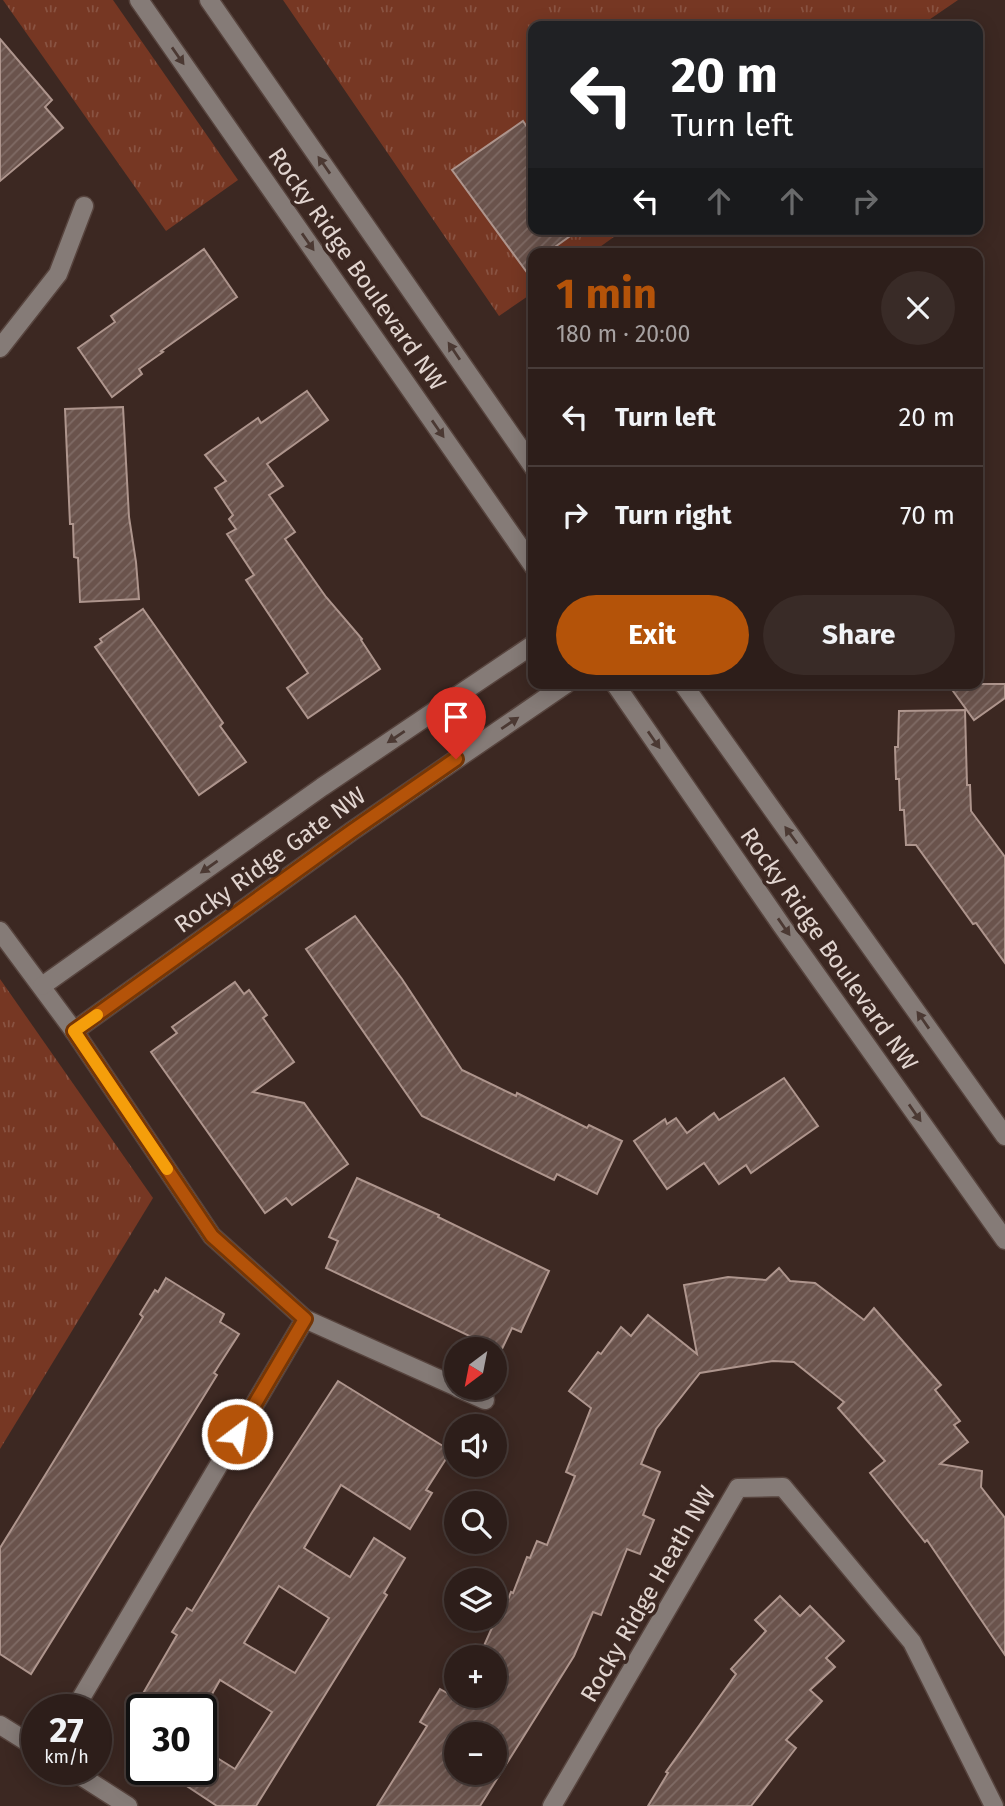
<!DOCTYPE html>
<html lang="en">
<head>
<meta charset="utf-8">
<style>
  :root { --surface:#2d1e1a; --page:#392b27; --text:#f1f3f6; --muted:#a7a2a2; --line:#483c39; --accent:#b45309 }
  body { margin:0; font-family:"Fira Sans",sans-serif; background:var(--page); color:var(--text); height:100vh; display:flex; flex-direction:column; font-size:26px; white-space:nowrap }
  * { box-sizing:border-box; margin:0 }
  p { font-size:23px; color:var(--muted) }
  .icon { flex:none; width:38px; height:38px; fill:none; stroke:currentColor; stroke-width:2; stroke-linecap:round; stroke-linejoin:round }
  .map { position:relative; flex:1; overflow:hidden }
  .side { position:absolute; left:528px; top:248px; width:455px; height:441px; display:flex; flex-direction:column; background:var(--surface); border-radius:14px; box-shadow:0 4px 18px #0003,0 0 0 2px var(--line) }
  .side>* { flex:none }
  .banner { position:absolute; left:528px; top:21px; width:455px; height:214px; border-radius:14px; box-shadow:0 4px 18px #0003,0 0 0 2px var(--line); background:#202124; color:#fff; overflow:hidden }
  .needle { width:46px; rotate:212deg }
  .fabs { position:absolute; left:444px; top:1337px; display:grid; gap:14px }
  .fabs a { display:grid; place-items:center; width:63px; height:63px; border-radius:50%; background:var(--surface); box-shadow:0 4px 18px #0003,0 0 0 2px var(--line); font-size:35px }
  .speed { position:absolute; left:21px; top:1694px; display:flex; gap:14px; font-size:35px; font-weight:700; text-align:center }
  .speed>* { display:grid; place-content:center; width:91px; height:91px; border-radius:50%; background:var(--surface); box-shadow:0 4px 18px #0003,0 0 0 2px var(--line); line-height:1 }
  .speed small { font-size:18px; font-weight:400 }
  .speed .limit { border:4px solid #111; border-radius:10px; background:#fff; color:#111 }
  .pin { position:absolute; display:grid; place-items:center; width:60px; height:60px; color:#fff; margin:-72px -30px; border-radius:50% 50% 50% 0; rotate:-45deg; box-shadow:0 0 7px #0007 }
  .pin .icon { rotate:45deg }
  .me { position:absolute; width:77px; margin:-38px; rotate:31deg; stroke-linejoin:round; filter:drop-shadow(0 0 5px #0008) }
  .turn { display:flex; align-items:center; gap:24px; height:147px; padding:0 28px; font-size:32px }
  .turn .icon { width:91px; height:91px; stroke-width:2.5 }
  .turn b { display:block; font-size:49px; line-height:60px }
  .lanes { display:flex; align-items:center; height:66px; padding:0 28px; background:#0003; justify-content:center; gap:35px; direction:ltr }
  .lanes .off { opacity:.35 }
  .round { display:grid; place-items:center; flex:none; width:74px; height:74px; border-radius:37px; background:var(--page) }
  .overview { display:flex; align-items:center; justify-content:space-between; height:119px; padding:0 28px }
  h1 { font-size:42px; font-weight:700; line-height:52px; color:var(--accent) }
  .button { display:flex; gap:14px; margin-top:auto; padding:14px 28px }
  .button a { flex:1; height:80px; border-radius:42px; background:var(--accent); color:#fff; font-size:28px; font-weight:700; line-height:80px; text-align:center }
  .button a+a { background:var(--page); color:var(--text) }
  ul { padding:0; list-style:none }
  li { display:flex; align-items:center; gap:21px; height:98px; padding:0 28px; border-top:2px solid var(--line) }
  li div { flex:1 }
  li b { display:block; font-size:26px }
  li em { font-style:normal }
  .map>svg:first-child { display:block }
  .park { fill:url(#park-tufts) }
  .building { fill:url(#building-hatch); stroke:#ae958d; stroke-width:2; fill-rule:evenodd }
  .lines { fill:none; stroke-linecap:round; stroke-linejoin:round }
  .minor-casing { stroke:#57443e; stroke-width:21 }
  .minor { stroke:#857b77; stroke-width:18 }
  .oneway { fill:#4b3933 }
  .route-casing { stroke:#753606; stroke-width:18 }
  .route { stroke:#b45309; stroke-width:12 }
  .slow { stroke:#f59e0b; stroke-width:12 }
  .labels { text-anchor:middle; dominant-baseline:central; stroke-width:7; stroke-linejoin:round; paint-order:stroke }
  .street-label { font-size:24px; fill:#e2d5d0; stroke:#3c2822 }
</style>
</head>
<body>
<div class="map">
<svg width="1005" height="1806" viewBox="0 0 1005 1806">
  <defs>
    <pattern id="park-tufts" width="24" height="20" patternUnits="userSpaceOnUse" patternTransform="scale(1.75)"><rect width="24" height="20" fill="#763723"/><path d="M3 7l-1-3M5 7V3M7 7l1-3M15 17l-1-3M17 17v-4M19 17l1-3" fill="none" stroke="#895342"/></pattern>
    <pattern id="building-hatch" width="6" height="6" patternUnits="userSpaceOnUse" patternTransform="scale(1.75)"><rect width="6" height="6" fill="#6a534c"/><path d="M-1 1l2-2M0 6l6-6M5 7l2-2" fill="none" stroke="#7f6b65"/></pattern>
  </defs>
  <rect width="100%" height="100%" fill="#3c2822"/>
  <g class="park">
    <polygon points="3,0 113,0 238,180 166,231"/>
    <polygon points="283,0 958,0 920,26 534,26 534,229 625,229 590,254 534,254 534,292 499,316"/>
    <polygon points="0,979 153,1198 0,1449"/>
  </g>
  <g class="building">
    <polygon points="0,39 52,100 45,107 63,128 0,181"/>
    <polygon points="523,121 534,137 534,229 580,229 545,254 534,254 534,282 452,170"/>
    <polygon points="204,249 237,297 161,351 163,352 139,369 142,374 112,397 78,348 115,322 111,316"/>
    <polygon points="307,391 328,420 267,464 283,486 269,495 295,532 285,539 326,597 362,639 361,640 380,669 308,718 287,688 308,673 246,580 254,575 227,534 236,529 229,519 233,515 215,488 226,481 205,455 258,418 261,423"/>
    <polygon points="123,407 129,517 136,562 139,599 80,602 78,558 74,557 73,524 70,524 65,409"/>
    <polygon points="143,609 223,723 220,726 246,762 199,795 95,647 102,642 100,639"/>
    <polygon points="948,684 1005,684 1005,698 974,720"/>
    <polygon points="965,710 967,785 970,785 971,811 1005,857 1005,963 976,923 973,924 916,845 906,845 904,810 900,810 899,779 896,779 895,747 898,747 899,711"/>
    <polygon points="355,916 402,979 462,1070 516,1096 517,1093 587,1128 589,1125 622,1141 597,1194 557,1174 554,1180 422,1116 306,949"/>
    <polygon points="235,982 244,994 249,990 267,1015 263,1018 294,1062 253,1092 304,1103 348,1164 292,1205 286,1198 265,1213 151,1052 177,1033 172,1027"/>
    <polygon points="784,1078 818,1126 751,1173 746,1165 719,1184 704,1163 667,1189 634,1141 665,1119 667,1124 676,1118 687,1133 714,1113 719,1120"/>
    <polygon points="357,1178 439,1215 438,1217 549,1271 521,1332 512,1328 501,1351 326,1268 338,1241 329,1237"/>
    <path d="M779 1268 790 1281 815 1283 864 1320 874 1308 941 1385 935 1390 960 1421 954 1425 968 1442 940 1464 982 1471 981 1487 1005 1518V1655L927 1540 925 1542 870 1473 885 1461 838 1408 844 1402 794 1362 773 1361 700 1373 656 1429 641 1464 660 1472 643 1515 654 1520 640 1554 627 1549 601 1615 593 1612 574 1656 480 1806H377L427 1726 420 1722 440 1689 449 1694 457 1681V1696H495V1657H479L502 1605 505 1607 511 1592 513 1593 527 1557 530 1558 537 1541 547 1545 575 1476 566 1472 591 1408 569 1391 598 1352 601 1354 621 1327 631 1336 648 1315 697 1354 684 1285 728 1277 766 1280ZM457 1734H495V1773H457Z"/>
    <polygon points="166,1278 224,1314 220,1322 239,1334 214,1373 217,1375 175,1443 31,1674 0,1654 0,1548 143,1317 140,1314 155,1290 158,1292"/>
    <path d="M338 1381 451 1451 426 1490 432 1493 410 1529 341 1485 304 1548 350 1577 374 1538 405 1558 384 1593 387 1595 256 1806H217L161 1769H201V1748L235 1769 272 1712 220 1680 203 1710H161L141 1697 177 1635 172 1632 187 1608 192 1611 251 1514ZM279 1586 329 1618 295 1673 244 1643Z"/>
    <polygon points="780,1596 800,1616 810,1606 844,1641 826,1658 835,1667 810,1690 822,1701 786,1740 796,1748 751,1806 648,1806 668,1773 666,1772 736,1674 731,1669 766,1631 755,1620"/>
  </g>
  <g class="lines">
    <defs>
      <g id="minor">
        <polyline points="139,0 534,567"/>
        <polyline points="209,0 534,468"/>
        <polyline points="0,348 58,274 84,206"/>
        <polyline points="615,684 782,926 1005,1240"/>
        <polyline points="683,684 1005,1136"/>
        <polyline points="0,931 74,1031 212,1236 305,1319 74,1710"/>
        <polyline points="42,986 322,787 534,644"/>
        <polyline points="74,1031 352,831 566,684"/>
        <polyline points="305,1319 457,1387"/>
        <polyline points="458,1388 485,1400"/>
        <polyline points="0,1725 37,1748"/>
        <polyline points="70,1769 128,1806"/>
        <polyline points="552,1806 738,1488 783,1487 912,1642 994,1806"/>
      </g>
    </defs>
    <use href="#minor" class="minor-casing"/>
    <use href="#minor" class="minor"/>
  </g>
  <defs><path id="oneway-solid" d="M-6-.8H1V-3.2L6.5 0L1 3.2V.8H-6Z" transform="scale(1.75)"/></defs>
  <g class="oneway">
    <use href="#oneway-solid" transform="translate(178 56) rotate(55)"/>
    <use href="#oneway-solid" transform="translate(324 165) rotate(-125)"/>
    <use href="#oneway-solid" transform="translate(308 242) rotate(55)"/>
    <use href="#oneway-solid" transform="translate(454 351) rotate(-124)"/>
    <use href="#oneway-solid" transform="translate(438 429) rotate(55)"/>
    <use href="#oneway-solid" transform="translate(510 723) rotate(-34)"/>
    <use href="#oneway-solid" transform="translate(396 737) rotate(146)"/>
    <use href="#oneway-solid" transform="translate(654 740) rotate(55)"/>
    <use href="#oneway-solid" transform="translate(791 835) rotate(-126)"/>
    <use href="#oneway-solid" transform="translate(209 867) rotate(145)"/>
    <use href="#oneway-solid" transform="translate(784 927) rotate(55)"/>
    <use href="#oneway-solid" transform="translate(923 1020) rotate(-125)"/>
    <use href="#oneway-solid" transform="translate(915 1113) rotate(55)"/>
  </g>
  <g class="lines">
    <defs>
      <polyline id="route" points="237,1434 305,1319 212,1236 74,1031 352,831 456,759"/>
    </defs>
    <use href="#route" class="route-casing"/>
    <use href="#route" class="route"/>
    <polyline class="slow" points="97,1015 74,1031 167,1169"/>
  </g>
  <g class="labels">
    <g class="street-label">
      <text transform="translate(357 269) rotate(55)">Rocky Ridge Boulevard NW</text>
      <text transform="translate(270 860) rotate(-36)">Rocky Ridge Gate NW</text>
      <text transform="translate(829 949) rotate(55)">Rocky Ridge Boulevard NW</text>
      <text transform="translate(648 1594) rotate(-60)">Rocky Ridge Heath NW</text>
    </g>
  </g>
</svg>
<div class="fabs">
<a><svg class="needle" viewBox="-14 -14 28 28"><path d="M0-13l5 13h-10z" fill="#e53935"/><path d="M0 13l5-13h-10z" fill="#a7a2a2"/></svg></a>
<a><svg class="icon" aria-label="sound" viewBox="0 0 24 24"><path d="M4 9h4l5-4v14l-5-4H4zM17 9q2 3 0 6"/></svg></a>
<a><svg class="icon" aria-label="search" viewBox="0 0 24 24"><circle cx="10" cy="10" r="6"/><path d="M15 15l6 6"/></svg></a>
<a><svg class="icon" aria-label="layers" viewBox="0 0 24 24"><path d="M12 4l9 5-9 5-9-5zM3 14l9 5 9-5"/></svg></a>
<a>+</a>
<a>−</a>
</div>
<div class="speed"><div>27<small>km/h</small></div><div class="limit">30</div></div>
<div class="pin" style="left:456px;top:759px;background:#d93025"><svg class="icon" aria-label="arrive" viewBox="0 0 24 24"><path d="M6 21V4h12l-3 4 3 4H6"/></svg></div>
<svg class="me" style="left:237px;top:1434px" viewBox="-20 -20 40 40"><circle r="17" fill="#b45309" stroke="#fff" stroke-width="3"/><path d="M0-11L8 9 0 5-8 9z" fill="#fff"/></svg>
<div class="banner">
<div class="turn"><svg class="icon" aria-label="left" viewBox="0 0 24 24"><path d="M17 20v-9H6M10 6l-5 5 5 5"/></svg><div><b>20 m</b>Turn left</div></div>
<div class="lanes"><svg class="icon" aria-label="left" viewBox="0 0 24 24"><path d="M17 20v-9H6M10 6l-5 5 5 5"/></svg><svg class="icon off" aria-label="ahead" viewBox="0 0 24 24"><path d="M12 20V5M6 11l6-6 6 6"/></svg><svg class="icon off" aria-label="ahead" viewBox="0 0 24 24"><path d="M12 20V5M6 11l6-6 6 6"/></svg><svg class="icon off" aria-label="right" viewBox="0 0 24 24"><path d="M7 20v-9h11M14 6l5 5-5 5"/></svg></div>
</div>
<section class="side">
<div class="overview"><div><h1>1 min</h1><p>180 m · 20:00</p></div><a class="round"><svg class="icon" aria-label="close" viewBox="0 0 24 24"><path d="M6 6l12 12M18 6L6 18"/></svg></a></div>
<ul>
<li><svg class="icon" aria-label="left" viewBox="0 0 24 24"><path d="M17 20v-9H6M10 6l-5 5 5 5"/></svg><div><b>Turn left</b></div><em>20 m</em></li>
<li><svg class="icon" aria-label="right" viewBox="0 0 24 24"><path d="M7 20v-9h11M14 6l5 5-5 5"/></svg><div><b>Turn right</b></div><em>70 m</em></li>
</ul>
<div class="button"><a>Exit</a><a>Share</a></div>
</section>
</div>
</body>
</html>
